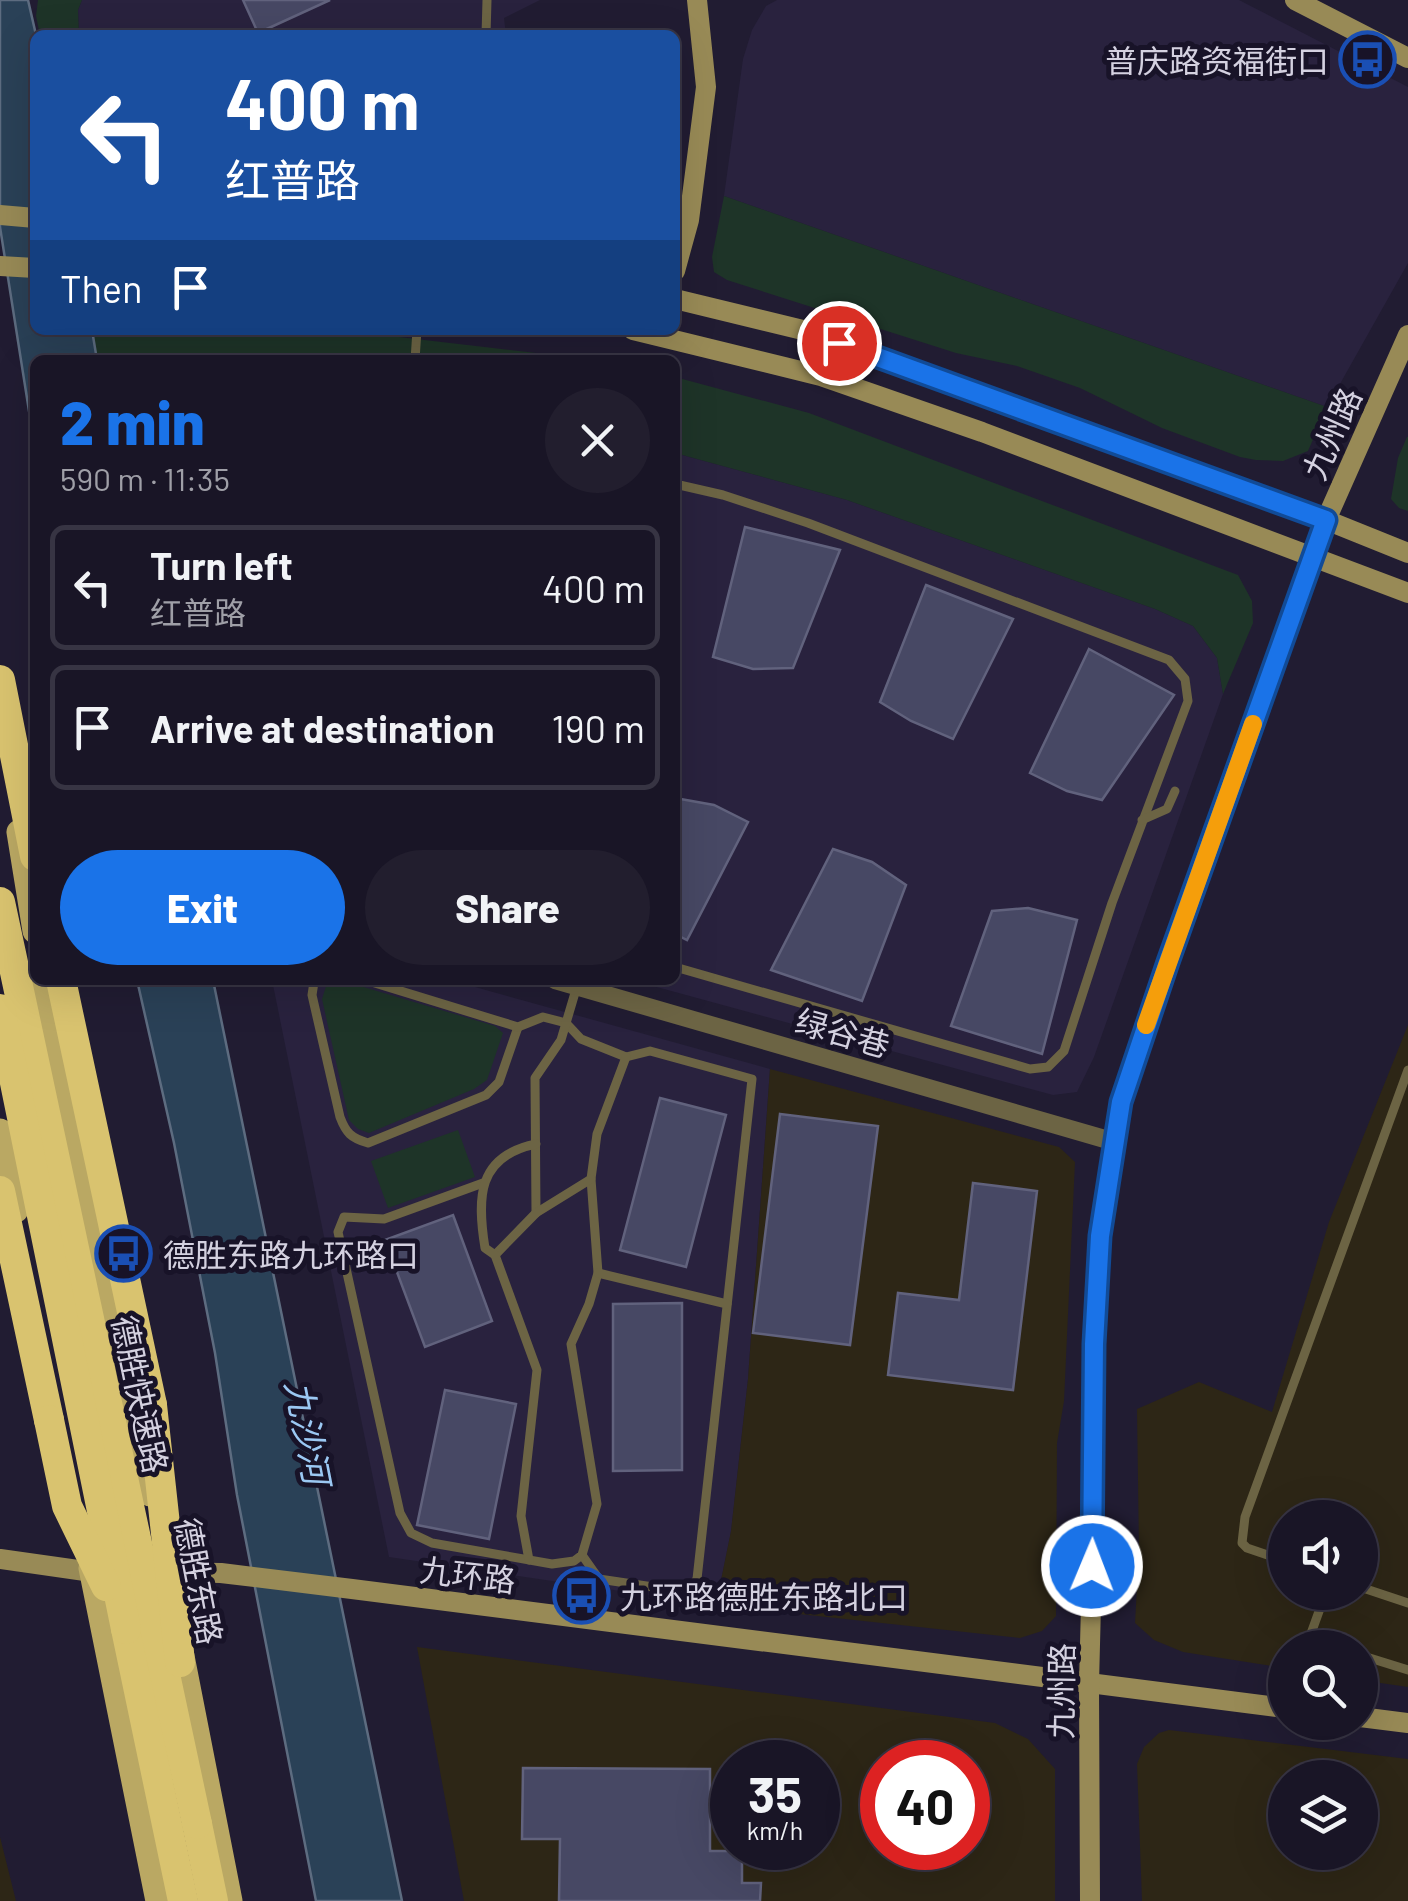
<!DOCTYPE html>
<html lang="en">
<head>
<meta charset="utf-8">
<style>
  :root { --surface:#191526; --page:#221e2e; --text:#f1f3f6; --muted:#9f9fa7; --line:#373443; --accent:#1a73e8 }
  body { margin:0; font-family:Barlow,"Noto Sans SC",sans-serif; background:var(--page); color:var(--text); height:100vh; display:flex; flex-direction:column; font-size:38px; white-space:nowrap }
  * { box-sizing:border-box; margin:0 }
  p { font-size:32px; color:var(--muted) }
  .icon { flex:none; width:55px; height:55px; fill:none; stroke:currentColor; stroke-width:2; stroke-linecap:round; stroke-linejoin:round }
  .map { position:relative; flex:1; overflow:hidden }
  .side { position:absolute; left:30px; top:355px; width:650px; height:630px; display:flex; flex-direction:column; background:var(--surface); border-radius:15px; box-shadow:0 10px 40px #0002,0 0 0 2px var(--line) }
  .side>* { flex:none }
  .guide { position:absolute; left:30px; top:30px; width:650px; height:305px; border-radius:15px; box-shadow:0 10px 40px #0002,0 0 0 2px var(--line); background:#1a4fa0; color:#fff; overflow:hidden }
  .buttons { position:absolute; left:1268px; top:1500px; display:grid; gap:20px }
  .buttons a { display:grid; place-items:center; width:110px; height:110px; border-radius:50%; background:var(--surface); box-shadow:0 10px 40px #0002,0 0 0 2px var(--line); font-size:50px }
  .speed { position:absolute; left:710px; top:1740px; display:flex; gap:20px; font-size:50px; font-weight:700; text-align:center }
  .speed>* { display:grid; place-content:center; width:130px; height:130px; border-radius:50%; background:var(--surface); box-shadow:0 10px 40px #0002,0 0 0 2px var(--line); line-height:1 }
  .speed small { font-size:25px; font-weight:400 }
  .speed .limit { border:15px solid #d22; background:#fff; color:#111 }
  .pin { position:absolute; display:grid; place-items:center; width:85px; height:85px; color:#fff; margin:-42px; border:5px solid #fff; border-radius:50%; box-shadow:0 2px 10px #0007 }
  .me { position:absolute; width:110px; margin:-55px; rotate:1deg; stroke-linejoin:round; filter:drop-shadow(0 0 8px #0008) }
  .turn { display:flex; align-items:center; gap:35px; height:210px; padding:0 30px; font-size:45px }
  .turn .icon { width:130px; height:130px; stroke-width:2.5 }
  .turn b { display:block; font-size:70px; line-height:85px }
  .then { display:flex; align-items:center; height:95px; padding:0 30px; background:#0003; gap:20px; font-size:38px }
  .round { display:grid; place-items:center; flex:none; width:105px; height:105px; border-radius:52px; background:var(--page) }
  .headline { display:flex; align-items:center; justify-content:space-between; height:170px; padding:0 30px }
  h1 { font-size:60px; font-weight:800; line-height:75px; color:var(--accent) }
  .action { display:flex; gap:20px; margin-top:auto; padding:20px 30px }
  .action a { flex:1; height:115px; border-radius:60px; background:var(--accent); color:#fff; font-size:40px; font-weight:800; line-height:115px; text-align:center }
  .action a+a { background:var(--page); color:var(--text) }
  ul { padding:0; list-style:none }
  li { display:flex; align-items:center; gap:30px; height:125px; margin:0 20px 15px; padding:0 10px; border:5px solid var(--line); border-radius:15px }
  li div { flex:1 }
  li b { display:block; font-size:38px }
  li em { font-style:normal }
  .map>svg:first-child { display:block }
  .built { fill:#29223e }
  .industrial { fill:#2d2616; fill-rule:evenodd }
  .green { fill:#1e3428 }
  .water { fill:#2a4157; stroke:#5d6c80; stroke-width:2.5 }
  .building { fill:#474864; stroke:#61627d; stroke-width:2.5 }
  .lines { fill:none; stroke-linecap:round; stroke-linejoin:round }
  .lane { stroke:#6c6444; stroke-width:9 }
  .street { stroke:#6c6444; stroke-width:18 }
  .secondary { stroke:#988a56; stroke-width:20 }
  .primary { stroke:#baa863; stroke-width:25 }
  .highway { stroke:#d9c36f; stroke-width:30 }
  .highway-bridge { stroke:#d9c36f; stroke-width:30 }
  .route-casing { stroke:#114b97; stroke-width:25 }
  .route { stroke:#1a73e8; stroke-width:18 }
  .slow { stroke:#f59e0b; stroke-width:18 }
  .labels { text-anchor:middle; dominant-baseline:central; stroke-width:10; stroke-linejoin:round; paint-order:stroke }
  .poi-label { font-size:32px; fill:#d4d1e0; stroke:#181328; text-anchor:start }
  .street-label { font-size:32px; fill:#d4d1e0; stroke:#181328 }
  .water-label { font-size:35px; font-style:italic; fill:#9bc8f3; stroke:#181328 }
</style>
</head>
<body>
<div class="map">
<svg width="1408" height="1901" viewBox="0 0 1408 1901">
  <rect width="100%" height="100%" fill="#211c32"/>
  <g class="built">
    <polygon points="82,0 540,0 504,18 506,35 79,35 78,10"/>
    <polygon points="777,0 1239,0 1408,87 1408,263 1327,407 724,196 743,59 752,30 766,6"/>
    <polygon points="675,453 847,500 1155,609 1193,626 1217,658 1223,694 1094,1057 1077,1092 1053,1095 631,980 675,980"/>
    <polygon points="272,980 450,980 770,1069 748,1379 731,1532 716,1605 389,1557"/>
  </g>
  <g class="industrial">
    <path d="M1408 1025V1687L1360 1680V1648H1285V1668L1183 1652 1154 1640 1135 1623 1139 1551 1137 1409 1199 1382 1272 1412 1329 1222ZM1285 1518H1360V1592H1285Z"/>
    <polygon points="770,1069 1059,1147 1075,1162 1064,1401 1057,1443 1056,1616 1042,1631 1020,1638 716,1605 731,1531 748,1379"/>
    <path d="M417 1647 995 1723 1028 1739 1055 1769V1901H464ZM732 1762H818V1848H732ZM882 1762H968V1848H882Z"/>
    <path d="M1169 1730 1408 1759V1901H1142L1137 1764 1144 1747 1159 1733ZM1285 1778H1360V1852H1285Z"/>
    <polygon points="0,1837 16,1901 0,1901"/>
  </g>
  <g class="green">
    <polygon points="38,0 82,0 78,10 79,35 40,35 36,16"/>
    <polygon points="724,196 1327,407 1308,451 1283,461 1256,460 1240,457 1162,428 1080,388 1017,366 956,353 727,280 714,272 712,257"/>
    <polygon points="92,330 339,330 597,360 97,360"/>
    <polygon points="675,377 809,413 1238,575 1252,601 1253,623 1223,694 1217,658 1193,626 1155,609 847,500 675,453"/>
    <polygon points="1407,437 1408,437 1408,511 1399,508 1391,499 1398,458"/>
    <polygon points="328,980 340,980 495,1026 503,1033 487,1080 474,1089 369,1133 358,1129 349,1120 322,999"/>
    <polygon points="458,1130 475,1177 388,1208 371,1161"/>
  </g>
  <g class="water">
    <polygon points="0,0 28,0 36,35 35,330 92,330 97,360 35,360 35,449 0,227"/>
    <polygon points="137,980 213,980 402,1901 316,1901 237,1495 215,1353 174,1143"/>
  </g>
  <g class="building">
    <polygon points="243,0 330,0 258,33"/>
    <polygon points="745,527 840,550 793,668 753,669 713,657"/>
    <polygon points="926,585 1013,619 953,739 911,721 880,702"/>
    <polygon points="1089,649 1174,695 1102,800 1067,791 1030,773"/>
    <polygon points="675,798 714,805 748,822 687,940 675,934"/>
    <polygon points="833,849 872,862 906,885 862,1001 771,970"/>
    <polygon points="1028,908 1077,920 1042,1054 951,1026 992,911"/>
    <polygon points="660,1098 726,1115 686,1267 620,1250"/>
    <polygon points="780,1114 878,1126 850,1345 753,1333"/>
    <polygon points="973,1183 1037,1191 1013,1390 888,1375 898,1293 959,1300"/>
    <polygon points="453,1215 492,1321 425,1347 385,1240"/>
    <polygon points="682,1303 682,1470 613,1471 613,1304"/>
    <polygon points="445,1390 516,1404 489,1539 417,1525"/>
    <polygon points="523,1768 710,1769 710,1851 742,1851 742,1883 761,1883 760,1901 559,1901 560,1839 522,1839"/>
  </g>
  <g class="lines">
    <g class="lane">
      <polyline points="315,35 337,35"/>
      <polyline points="486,35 487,0"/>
      <polyline points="415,360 417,330"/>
      <polyline points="675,484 723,495 808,523 1169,660 1185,679 1188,701 1112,903 1064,1051 1048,1067 1030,1069 675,967"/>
      <polyline points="1142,820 1167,809 1175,791"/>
      <path d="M317 980 314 982 312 995 340 1117C346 1133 351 1138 368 1143L486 1095 499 1082 518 1027"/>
      <polyline points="365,980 518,1027 543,1017 566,1023 581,1039 626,1057 650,1051 752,1079 697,1579 687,1592 599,1579 582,1555"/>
      <polyline points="483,1183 384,1219 344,1217 338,1232 400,1513 411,1533 432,1543 552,1564 574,1561 582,1555 597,1504 571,1344 589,1304 598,1273 591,1179 597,1134 626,1057"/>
      <polyline points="536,1213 535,1078 561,1040 577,986"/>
      <polyline points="495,1255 536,1213 591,1179"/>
      <polyline points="598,1273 727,1304"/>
      <path d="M529 1560 521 1516 537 1370 495 1255 485 1248C477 1198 477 1156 536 1144"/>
      <polyline points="1285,1561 1247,1548 1242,1543 1245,1517 1408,1070"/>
      <polyline points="1360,1587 1408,1603"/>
      <polyline points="1326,1592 1309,1639 1336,1648"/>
      <polyline points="1360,1655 1408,1670"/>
    </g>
    <polyline class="street" points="555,980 1115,1142"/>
    <g class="secondary">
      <polyline points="1295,0 1408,58"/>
      <polyline points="0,215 35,218"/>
      <polyline points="0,266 35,268"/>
      <polyline points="675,271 689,220 706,87 697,0"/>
      <polyline points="675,299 811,332 1326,520 1408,553"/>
      <polyline points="633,330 821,376 982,432 1408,593"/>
      <polyline points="0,1559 92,1572 107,1572"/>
      <polyline points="161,1572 221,1573 352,1589 1285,1708"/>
      <polyline points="1360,1717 1408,1723"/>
      <polyline points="1090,1901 1089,1684 1094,1487 1094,1344 1100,1237 1121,1102 1168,961 1326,520 1408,335"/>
    </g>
    <g class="primary">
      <polyline points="19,832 35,931"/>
      <polyline points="44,980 150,1494"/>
      <polyline points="0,1131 16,1210"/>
      <polyline points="91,1568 158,1901"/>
      <polyline points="180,1646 230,1901"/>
    </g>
    <g class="highway">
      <polyline points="0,680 35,856"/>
      <polyline points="61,980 152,1405"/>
      <polyline points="0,1191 49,1420"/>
      <polyline points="126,1629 183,1901"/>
      <polyline points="197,1824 213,1901"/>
    </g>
    <g class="highway-bridge">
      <polyline points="0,902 197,1824"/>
      <polyline points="0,1009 126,1629"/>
      <polyline points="152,1405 180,1662"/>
      <polyline points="49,1420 67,1506 106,1586"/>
    </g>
  </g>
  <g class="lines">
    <defs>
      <polyline id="route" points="839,343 1326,520 1168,962 1121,1102 1100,1236 1094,1344 1092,1566"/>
    </defs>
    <use href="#route" class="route-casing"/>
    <use href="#route" class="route"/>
    <polyline class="slow" points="1146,1025 1253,724"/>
  </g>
  <defs>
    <symbol id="bus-ring" viewBox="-11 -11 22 22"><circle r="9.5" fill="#181328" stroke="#1a4fb4" stroke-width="1.5"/><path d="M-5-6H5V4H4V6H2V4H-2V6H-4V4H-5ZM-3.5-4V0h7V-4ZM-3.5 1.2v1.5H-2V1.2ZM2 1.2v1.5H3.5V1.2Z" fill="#1a4fb4"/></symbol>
  </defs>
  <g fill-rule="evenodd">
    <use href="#bus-ring" x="1336" y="28" width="63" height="63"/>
    <use href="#bus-ring" x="92" y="1222" width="63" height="63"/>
    <use href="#bus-ring" x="550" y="1564" width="63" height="63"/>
  </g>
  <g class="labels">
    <g class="poi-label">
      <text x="1329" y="60" text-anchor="end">普庆路资福街口</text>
      <text x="163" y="1254">德胜东路九环路口</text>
      <text x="620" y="1596">九环路德胜东路北口</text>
    </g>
    <g class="street-label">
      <text transform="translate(1331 433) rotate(-66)">九州路</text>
      <text transform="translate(843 1032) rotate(16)">绿谷巷</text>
      <text transform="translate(141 1394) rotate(78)">德胜快速路</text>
      <text transform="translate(468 1574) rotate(7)">九环路</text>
      <text transform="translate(200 1581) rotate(79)">德胜东路</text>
      <text transform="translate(1060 1691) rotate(-89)">九州路</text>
    </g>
    <g class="water-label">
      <text transform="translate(309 1432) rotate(79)">九沙河</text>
    </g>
  </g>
</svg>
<div class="buttons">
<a><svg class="icon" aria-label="sound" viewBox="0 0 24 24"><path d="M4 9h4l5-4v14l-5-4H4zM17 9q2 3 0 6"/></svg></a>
<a><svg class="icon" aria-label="search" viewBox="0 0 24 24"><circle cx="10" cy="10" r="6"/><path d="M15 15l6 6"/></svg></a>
<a><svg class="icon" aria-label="layers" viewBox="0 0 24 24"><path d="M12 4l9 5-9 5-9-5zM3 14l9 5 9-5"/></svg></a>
</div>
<div class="speed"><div>35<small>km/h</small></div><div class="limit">40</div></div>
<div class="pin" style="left:839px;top:343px;background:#d93025"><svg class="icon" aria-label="arrive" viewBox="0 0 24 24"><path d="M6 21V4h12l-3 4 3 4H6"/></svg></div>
<svg class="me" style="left:1092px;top:1566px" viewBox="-20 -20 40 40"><circle r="17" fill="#1a73e8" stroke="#fff" stroke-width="3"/><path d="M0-11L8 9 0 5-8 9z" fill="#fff"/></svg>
<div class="guide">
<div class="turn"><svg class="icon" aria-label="left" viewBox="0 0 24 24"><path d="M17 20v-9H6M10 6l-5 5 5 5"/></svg><div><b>400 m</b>红普路</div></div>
<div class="then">Then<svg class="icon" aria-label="arrive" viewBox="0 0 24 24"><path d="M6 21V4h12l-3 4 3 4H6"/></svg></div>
</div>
<section class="side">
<div class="headline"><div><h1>2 min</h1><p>590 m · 11:35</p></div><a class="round"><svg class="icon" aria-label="close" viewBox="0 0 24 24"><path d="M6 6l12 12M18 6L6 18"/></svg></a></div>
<ul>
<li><svg class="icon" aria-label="left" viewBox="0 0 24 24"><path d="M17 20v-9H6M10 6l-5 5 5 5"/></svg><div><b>Turn left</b><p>红普路</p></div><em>400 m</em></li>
<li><svg class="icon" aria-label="arrive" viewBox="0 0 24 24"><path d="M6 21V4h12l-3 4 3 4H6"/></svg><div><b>Arrive at destination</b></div><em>190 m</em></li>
</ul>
<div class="action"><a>Exit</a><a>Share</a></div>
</section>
</div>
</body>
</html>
